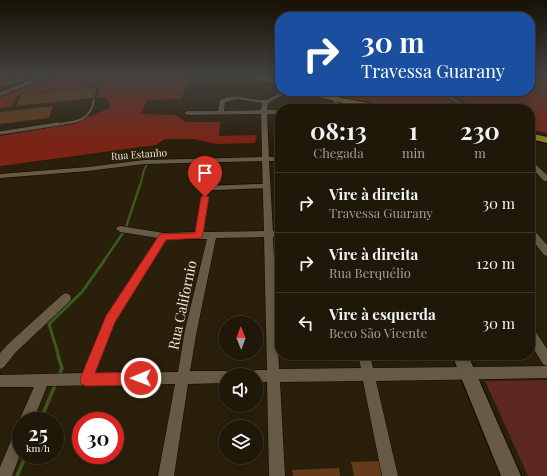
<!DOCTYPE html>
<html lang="pt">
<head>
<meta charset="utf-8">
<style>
  :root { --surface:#1f1708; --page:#272012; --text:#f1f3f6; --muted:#a19f9c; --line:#3c3629 }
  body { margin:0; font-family:"Playfair Display",serif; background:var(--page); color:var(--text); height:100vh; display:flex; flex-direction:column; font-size:15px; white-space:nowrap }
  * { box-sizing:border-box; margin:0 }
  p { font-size:13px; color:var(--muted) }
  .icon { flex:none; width:22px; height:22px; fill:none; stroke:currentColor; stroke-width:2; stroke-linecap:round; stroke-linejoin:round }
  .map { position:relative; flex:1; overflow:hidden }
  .sheet { position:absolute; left:275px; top:104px; width:260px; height:256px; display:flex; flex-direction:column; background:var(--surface); border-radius:16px; box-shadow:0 2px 10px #0003,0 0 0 1px var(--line) }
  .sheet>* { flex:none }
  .banner { position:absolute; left:275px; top:12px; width:260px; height:84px; border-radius:16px; box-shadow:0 2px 10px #0003,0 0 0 1px var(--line); background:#1a4fa0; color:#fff; overflow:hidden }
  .needle { width:26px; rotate:359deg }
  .tools { position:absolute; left:219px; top:316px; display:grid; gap:8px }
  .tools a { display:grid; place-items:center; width:44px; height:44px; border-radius:50%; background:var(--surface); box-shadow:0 2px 10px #0003,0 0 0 1px var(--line); font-size:20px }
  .speed { position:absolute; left:12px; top:412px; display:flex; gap:8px; font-size:20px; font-weight:700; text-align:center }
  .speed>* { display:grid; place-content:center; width:52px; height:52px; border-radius:50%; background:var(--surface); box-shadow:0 2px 10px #0003,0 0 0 1px var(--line); line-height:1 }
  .speed small { font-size:10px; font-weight:400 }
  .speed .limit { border:6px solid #d22; background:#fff; color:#111 }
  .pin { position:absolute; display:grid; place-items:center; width:34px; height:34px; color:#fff; margin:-41px -17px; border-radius:50% 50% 50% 0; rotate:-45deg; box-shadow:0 0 4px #0007 }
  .pin .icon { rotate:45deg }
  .me { position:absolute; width:44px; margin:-22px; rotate:269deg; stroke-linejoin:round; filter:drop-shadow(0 0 3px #0008) }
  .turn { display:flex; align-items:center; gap:14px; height:84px; padding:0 20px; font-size:18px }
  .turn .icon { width:52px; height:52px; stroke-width:2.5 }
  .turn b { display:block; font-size:28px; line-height:34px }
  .eta { display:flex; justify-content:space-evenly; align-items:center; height:68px; text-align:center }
  .eta b { font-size:24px; font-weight:700; line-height:28px }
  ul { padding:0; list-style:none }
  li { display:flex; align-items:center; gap:12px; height:60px; padding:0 20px; border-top:1px solid var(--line) }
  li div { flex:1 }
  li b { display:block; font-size:15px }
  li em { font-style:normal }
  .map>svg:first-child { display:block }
  .green { fill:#5c281f }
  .forest { fill:#7b2315 }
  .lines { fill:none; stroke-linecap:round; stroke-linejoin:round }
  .stream-far3 { stroke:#3b5a19; stroke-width:2 }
  .stream-far2 { stroke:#3b5a19; stroke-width:2.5 }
  .stream-far1 { stroke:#3b5a19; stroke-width:3 }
  .stream { stroke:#3b5a19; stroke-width:3.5 }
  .building { fill:#643a19 }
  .lane-far2-casing { stroke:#120800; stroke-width:3.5 }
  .lane-far1-casing { stroke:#120800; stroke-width:4.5 }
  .lane-casing { stroke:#120800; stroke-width:6 }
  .street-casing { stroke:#120800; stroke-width:1 }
  .secondary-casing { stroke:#120800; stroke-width:2 }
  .primary-casing { stroke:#120800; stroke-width:2 }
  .lane-far2 { stroke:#675b45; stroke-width:2.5 }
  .lane-far1 { stroke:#675b45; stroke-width:3.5 }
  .lane { stroke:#675b45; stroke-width:4.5 }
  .street { fill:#675b45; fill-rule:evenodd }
  .secondary { fill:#675b45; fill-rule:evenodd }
  .primary { fill:#8a811f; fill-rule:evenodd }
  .route { fill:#d93025; stroke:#8d1f18 }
  .labels { text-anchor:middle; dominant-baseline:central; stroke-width:4; stroke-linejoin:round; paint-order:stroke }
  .far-street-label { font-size:10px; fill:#ede6da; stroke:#291f0b }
  .near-street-label { font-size:14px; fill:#ede6da; stroke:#291f0b }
</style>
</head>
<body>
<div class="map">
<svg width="547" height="476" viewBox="0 0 547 476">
  <rect width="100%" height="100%" fill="#291f0b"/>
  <polygon class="green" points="547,380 547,476 528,476 485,381"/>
  <g class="forest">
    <polygon points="56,76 183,76 190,79 181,99 148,100 140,114 176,115 186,122 220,122 219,136 257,135 255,143 216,144 194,139 165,139 156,145 0,166 0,136 75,123 111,107 106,97 98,98 99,86 18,95 11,107 0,108 0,97 19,88"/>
    <polygon points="530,76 547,76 547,133 530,129 530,109 477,109 447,91 530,91"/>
    <polygon points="320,91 441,91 471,109 404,109 362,102"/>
  </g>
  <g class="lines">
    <polyline class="stream-far3" points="140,186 144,170 155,149"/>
    <polyline class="stream-far2" points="103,262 125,230 140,185"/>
    <polyline class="stream-far1" points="59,357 49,324 82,292 104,261"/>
    <g class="stream">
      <polyline points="58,356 62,368 59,376"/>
      <polyline points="40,421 56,383"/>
      <polyline points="17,476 26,455"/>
    </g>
  </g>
  <g class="building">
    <polygon points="8,76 21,76 27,79 20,82"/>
    <polygon points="5,77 17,82 2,87 0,86 0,79"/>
    <polygon points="97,87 94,98 16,106 21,95"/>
    <polygon points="53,106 49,118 0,124 0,112"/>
    <polygon points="380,461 383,476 354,476 351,462"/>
    <polygon points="339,468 340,476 293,476 292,470"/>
  </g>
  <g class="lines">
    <defs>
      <g id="lane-far2">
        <polyline points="440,91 470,109"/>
        <path d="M52 125C72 122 90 124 94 100"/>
      </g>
      <polyline id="lane-far1" points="0,133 58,124"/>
      <polyline id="lane" points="211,188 266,186"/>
      <g id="street">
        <path d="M283 91H290L268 103 267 110H280V114H267L269 157H280V161H269L273 231H280V237H273L279 369 361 368 358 355H370L373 368 547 366 543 364 530 343V328L534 329 547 349V378L376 381 398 476H382L363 381 280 382 285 476H269L267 382H256V375H250L252 372 256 370H267L264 237 216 238 197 330 190 371H226L230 373 231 375H226V383L188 384 174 476H158L175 384 47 386 33 421H21V425L19 421 34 387H0V375L82 373 106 316 158 238 120 232 116 229 117 227 120 226 164 233 195 232 201 197 205 194 209 197 204 232 264 231 262 161 144 164 88 171 0 178V174L88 167 144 160 262 157 261 114 187 115 184 113 187 111H218L220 100C235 92 248 100 263 100 269 100 277 94 283 91ZM237 99 262 103 261 110 224 111 225 102ZM167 239H207L185 330 178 372 95 373 115 323Z"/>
        <polygon points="334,101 339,102 331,109 325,109"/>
        <polygon points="530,160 532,161 547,175 547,181 544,181 530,166"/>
        <polygon points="530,228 533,229 547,245 547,256 544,255 530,237"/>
        <polygon points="66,293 70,295 71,298 70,301 15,353 4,367 0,369 0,353 7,345 62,295"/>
        <polygon points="21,427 21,452 12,476 0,476 0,467 16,429"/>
      </g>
      <g id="secondary">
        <polygon points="42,76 51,76 0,96 0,92"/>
        <polygon points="452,355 468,355 521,476 501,476"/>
      </g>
      <g id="primary">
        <polygon points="249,76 261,76 280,81 280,85"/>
        <path d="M307 91H318L342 98 390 107 394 109C376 109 319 101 307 91Z"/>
        <polygon points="530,133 547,137 547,143 530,139"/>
      </g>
    </defs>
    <use href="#lane-far2" class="lane-far2-casing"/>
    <use href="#lane-far1" class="lane-far1-casing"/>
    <use href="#lane" class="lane-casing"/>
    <use href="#street" class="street-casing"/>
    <use href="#secondary" class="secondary-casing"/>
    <use href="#primary" class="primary-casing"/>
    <use href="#lane-far2" class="lane-far2"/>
    <use href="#lane-far1" class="lane-far1"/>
    <use href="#lane" class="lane"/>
    <use href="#street" class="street"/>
    <use href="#secondary" class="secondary"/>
    <use href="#primary" class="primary"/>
  </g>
  <linearGradient id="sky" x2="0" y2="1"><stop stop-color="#171106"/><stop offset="0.53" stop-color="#43423f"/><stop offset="1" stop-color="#43423f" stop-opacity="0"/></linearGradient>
  <rect width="547" height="143" fill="url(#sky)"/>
  <polygon class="route" points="205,195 209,197 202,238 166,240 115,322 95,373 141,372 145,374 147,378 145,383 141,385 86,386 81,384 80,379 106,316 160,234 195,233 201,197"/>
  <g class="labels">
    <g class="far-street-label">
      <text transform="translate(139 154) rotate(-4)">Rua Estanho</text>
    </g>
    <g class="near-street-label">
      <text transform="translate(182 305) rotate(-78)">Rua Californio</text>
    </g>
  </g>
</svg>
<div class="tools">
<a><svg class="needle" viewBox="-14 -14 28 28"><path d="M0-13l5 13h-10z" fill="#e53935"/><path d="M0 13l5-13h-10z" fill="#a19f9c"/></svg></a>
<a><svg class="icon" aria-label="sound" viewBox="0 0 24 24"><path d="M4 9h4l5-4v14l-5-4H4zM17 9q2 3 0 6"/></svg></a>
<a><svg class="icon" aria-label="layers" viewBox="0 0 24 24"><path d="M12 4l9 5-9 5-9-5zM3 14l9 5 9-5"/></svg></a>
</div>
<div class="speed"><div>25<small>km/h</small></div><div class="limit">30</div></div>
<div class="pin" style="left:205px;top:197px;background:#d93025"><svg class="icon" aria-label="arrive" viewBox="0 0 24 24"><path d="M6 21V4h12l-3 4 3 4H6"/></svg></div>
<svg class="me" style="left:141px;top:378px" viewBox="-20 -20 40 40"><circle r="17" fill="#d93025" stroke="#fff" stroke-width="3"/><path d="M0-11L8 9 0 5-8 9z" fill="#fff"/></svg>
<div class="banner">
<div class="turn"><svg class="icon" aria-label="right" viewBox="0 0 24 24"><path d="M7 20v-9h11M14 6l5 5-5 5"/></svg><div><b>30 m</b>Travessa Guarany</div></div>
</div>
<section class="sheet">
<div class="eta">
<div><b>08:13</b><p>Chegada</p></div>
<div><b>1</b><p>min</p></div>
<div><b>230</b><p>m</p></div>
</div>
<ul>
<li><svg class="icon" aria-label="right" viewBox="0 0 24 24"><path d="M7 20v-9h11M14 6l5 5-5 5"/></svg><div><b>Vire à direita</b><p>Travessa Guarany</p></div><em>30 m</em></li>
<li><svg class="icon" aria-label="right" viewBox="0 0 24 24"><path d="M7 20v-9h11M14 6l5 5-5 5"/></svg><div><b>Vire à direita</b><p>Rua Berquélio</p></div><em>120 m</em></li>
<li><svg class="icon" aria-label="left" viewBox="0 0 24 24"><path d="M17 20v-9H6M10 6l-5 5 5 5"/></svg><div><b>Vire à esquerda</b><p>Beco São Vicente</p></div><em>30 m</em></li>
</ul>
</section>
</div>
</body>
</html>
